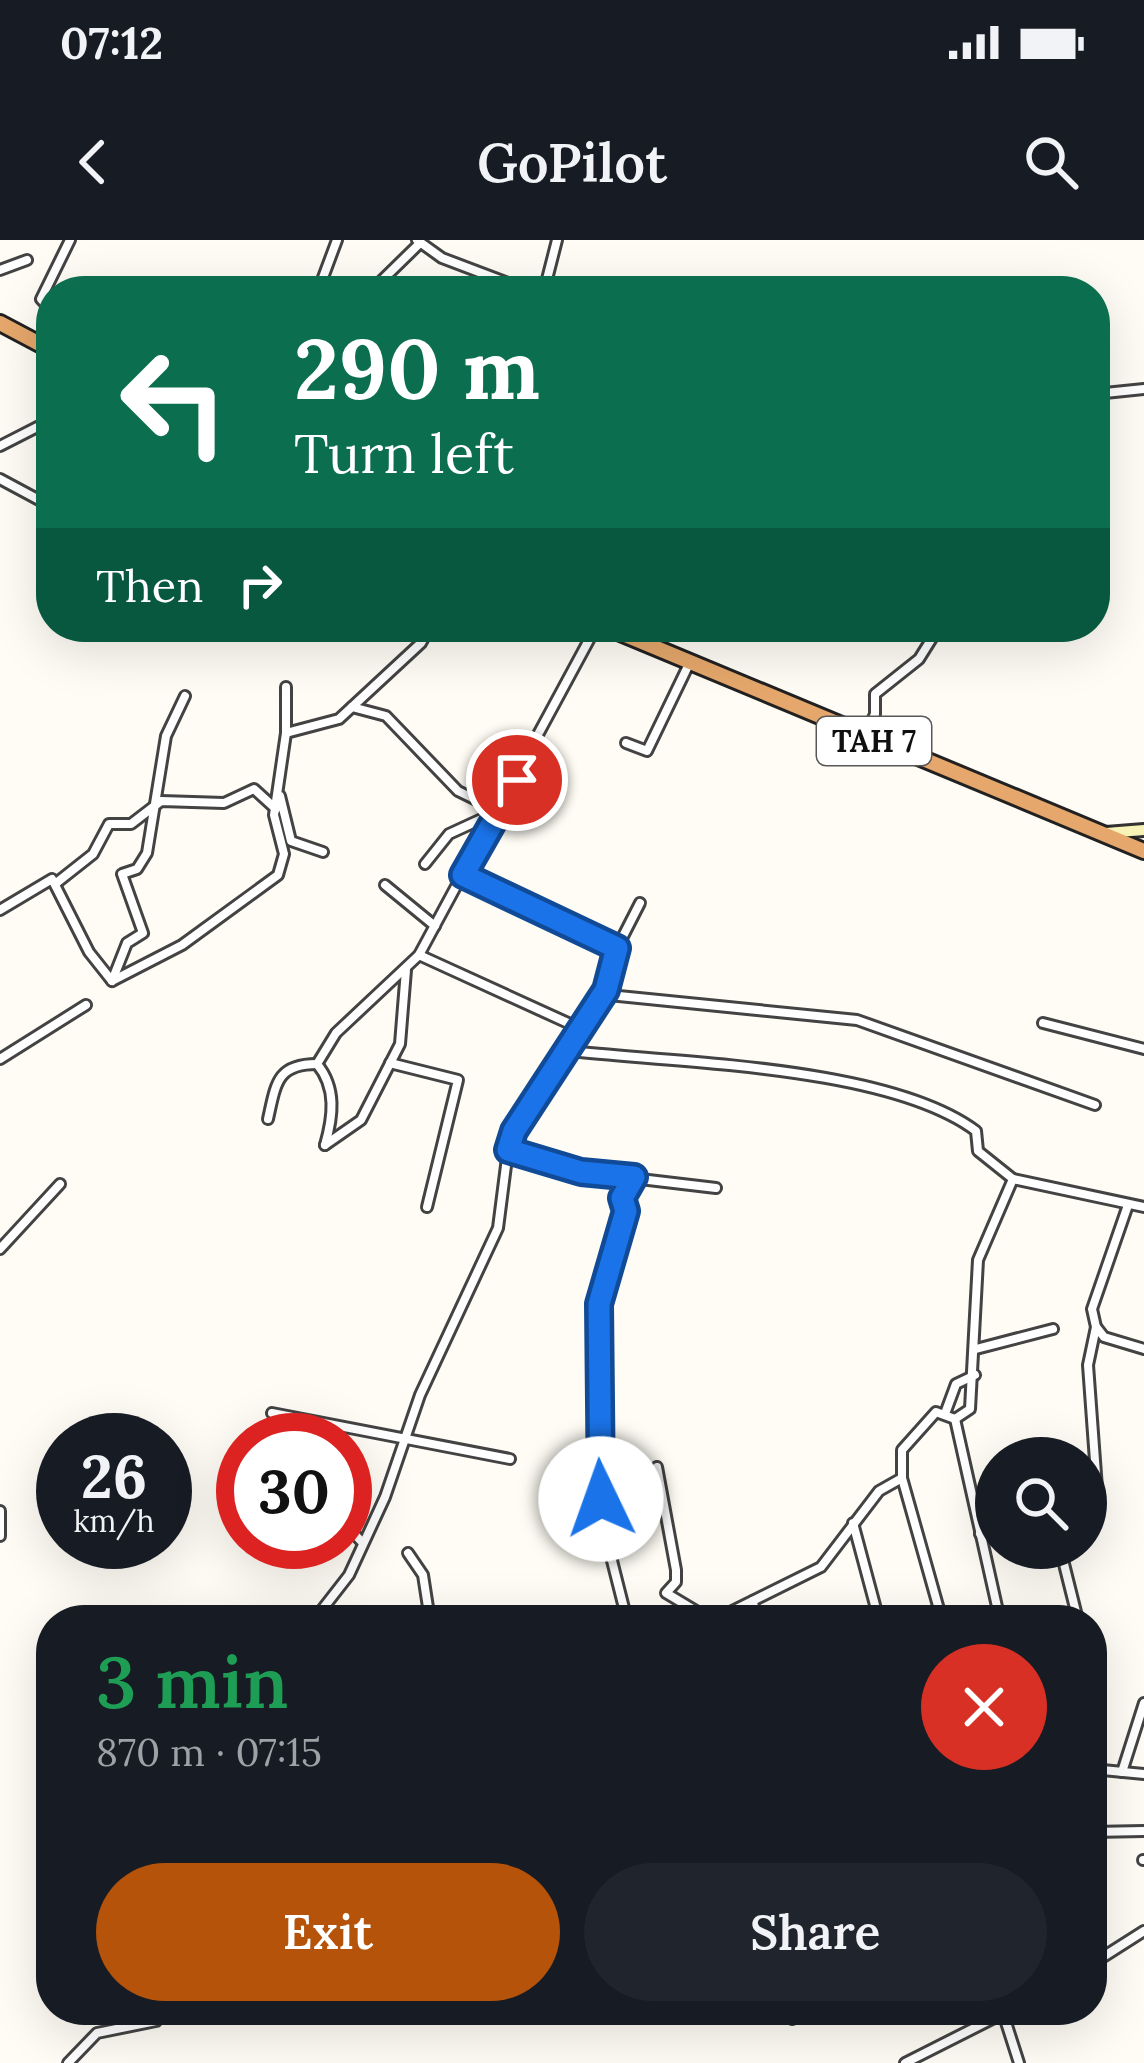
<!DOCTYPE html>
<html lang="en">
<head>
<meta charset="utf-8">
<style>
  :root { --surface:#171b24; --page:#20242c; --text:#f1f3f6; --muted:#9ea1a6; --accent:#b45309 }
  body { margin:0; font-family:Lora,serif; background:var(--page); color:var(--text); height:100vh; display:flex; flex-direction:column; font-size:45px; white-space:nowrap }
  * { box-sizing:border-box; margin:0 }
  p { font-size:39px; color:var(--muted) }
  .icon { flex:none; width:66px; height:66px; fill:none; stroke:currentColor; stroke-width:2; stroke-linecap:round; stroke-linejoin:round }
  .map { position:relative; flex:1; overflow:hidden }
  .details { position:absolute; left:36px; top:1365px; width:1071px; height:420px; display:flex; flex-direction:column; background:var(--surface); border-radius:48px; box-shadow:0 12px 48px #0002 }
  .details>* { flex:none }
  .banner { position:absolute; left:36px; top:36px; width:1074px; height:366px; border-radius:48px; box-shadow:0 12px 48px #0002; background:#0b6e4f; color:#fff; overflow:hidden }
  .tools { position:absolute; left:975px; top:1197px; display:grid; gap:24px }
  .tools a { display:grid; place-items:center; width:132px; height:132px; border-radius:50%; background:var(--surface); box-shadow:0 12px 48px #0002; font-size:60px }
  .speed { position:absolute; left:36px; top:1173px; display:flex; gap:24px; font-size:60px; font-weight:700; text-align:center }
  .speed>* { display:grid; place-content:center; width:156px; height:156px; border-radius:50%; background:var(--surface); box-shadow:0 12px 48px #0002; line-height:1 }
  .speed small { font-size:30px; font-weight:400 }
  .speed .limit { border:18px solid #d22; background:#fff; color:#111 }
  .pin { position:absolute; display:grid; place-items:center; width:102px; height:102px; color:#fff; margin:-51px; border:6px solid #fff; border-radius:50%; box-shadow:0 3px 12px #0007 }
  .me { position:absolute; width:132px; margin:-66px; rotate:357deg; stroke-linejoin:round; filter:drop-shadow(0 0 9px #0008) }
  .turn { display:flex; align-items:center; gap:42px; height:252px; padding:0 60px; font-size:54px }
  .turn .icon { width:156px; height:156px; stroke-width:2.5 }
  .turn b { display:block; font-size:84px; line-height:102px }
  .then { display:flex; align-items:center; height:114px; padding:0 60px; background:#0003; gap:24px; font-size:45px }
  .round { display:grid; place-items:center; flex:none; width:126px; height:126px; border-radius:63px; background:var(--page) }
  .head { display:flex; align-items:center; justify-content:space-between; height:204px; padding:0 60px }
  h1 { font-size:72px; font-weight:600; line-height:90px; color:#1e9e55 }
  .primary-button { display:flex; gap:24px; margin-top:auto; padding:24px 60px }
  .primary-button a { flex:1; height:138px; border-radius:72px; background:var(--accent); color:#fff; font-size:48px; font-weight:600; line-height:138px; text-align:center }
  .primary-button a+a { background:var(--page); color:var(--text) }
  .status { display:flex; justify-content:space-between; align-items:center; height:84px; padding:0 60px; background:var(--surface); direction:ltr }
  .status svg { height:33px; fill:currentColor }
  header { display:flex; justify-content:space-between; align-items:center; height:156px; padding:0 60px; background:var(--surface); font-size:54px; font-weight:600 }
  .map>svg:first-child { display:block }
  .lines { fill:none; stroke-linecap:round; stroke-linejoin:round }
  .street-casing { stroke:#434343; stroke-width:14 }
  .secondary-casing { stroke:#323232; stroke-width:16 }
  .highway-casing { stroke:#212121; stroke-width:20 }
  .street { stroke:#fff; stroke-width:8 }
  .secondary { stroke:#f7f2b6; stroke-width:10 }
  .highway { stroke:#e5a76b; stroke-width:14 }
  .route-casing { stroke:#114b97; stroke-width:30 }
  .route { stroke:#1a73e8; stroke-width:21 }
  .labels { text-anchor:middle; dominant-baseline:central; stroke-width:12; stroke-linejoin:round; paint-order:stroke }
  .shield { fill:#fff; stroke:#585858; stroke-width:3 }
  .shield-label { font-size:30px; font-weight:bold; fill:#101010 }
</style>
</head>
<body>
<div class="status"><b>07:12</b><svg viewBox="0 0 49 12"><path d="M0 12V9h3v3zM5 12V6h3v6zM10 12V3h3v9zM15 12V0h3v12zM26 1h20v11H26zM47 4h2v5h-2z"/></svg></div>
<header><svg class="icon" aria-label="back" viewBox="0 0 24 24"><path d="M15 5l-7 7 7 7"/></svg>GoPilot<svg class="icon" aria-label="search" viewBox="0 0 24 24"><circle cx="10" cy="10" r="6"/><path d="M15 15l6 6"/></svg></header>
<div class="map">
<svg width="1144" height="1823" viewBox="0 0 1144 1823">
  <rect width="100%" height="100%" fill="#fefcf4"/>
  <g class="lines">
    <defs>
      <g id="street">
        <polyline points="417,0 442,18 529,51"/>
        <polyline points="0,30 27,20"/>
        <polyline points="318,51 337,0"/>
        <polyline points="371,51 418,5"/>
        <polyline points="544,51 557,0"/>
        <polyline points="51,70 41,59 70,0"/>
        <polyline points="1095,154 1144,149"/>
        <polyline points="0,206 51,180"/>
        <polyline points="0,239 41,261"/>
        <polyline points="352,467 386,476 458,551 499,571 449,594 425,624"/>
        <polyline points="286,493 339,479 421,403 430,387"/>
        <polyline points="866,494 875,474 875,454 919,419 939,387"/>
        <polyline points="626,503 647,511 689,424"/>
        <polyline points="280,556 291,601 323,612"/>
        <polyline points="463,635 617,708"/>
        <polyline points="55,644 93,614 109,584 131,584 161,561 224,563 254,549 276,569"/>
        <polyline points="385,645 435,686"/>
        <polyline points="0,670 52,639 89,712 112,741 182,705 278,635 284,614 274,575 286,493 286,447"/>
        <polyline points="419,715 579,788"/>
        <polyline points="112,741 127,703 143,693 122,634 137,629 147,613 166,496 185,456"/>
        <polyline points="606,750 617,708 640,663"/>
        <polyline points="1043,783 1144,809"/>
        <path d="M570 811C679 823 889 826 976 891L978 911 1013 939"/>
        <polyline points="0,819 86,765"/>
        <polyline points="390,823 458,840 427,967"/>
        <polyline points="317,824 336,793 419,715 596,387"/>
        <path d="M317 824C337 848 333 877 325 905"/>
        <path d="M268 879C276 843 277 824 317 824"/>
        <polyline points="325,905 361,880 400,804 406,730"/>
        <polyline points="716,948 581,932 508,910 599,754 857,780 1095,865"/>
        <polyline points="0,1009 60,944"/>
        <polyline points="1097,1088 1104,1097 1144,1109"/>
        <polyline points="976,1109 1053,1089"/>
        <polyline points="946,1171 956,1144 975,1135"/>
        <polyline points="272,1173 510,1219"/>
        <polyline points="955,1179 970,1169 978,1020 1013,939 1144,967"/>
        <polyline points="955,1179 1000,1380"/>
        <polyline points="657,1227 676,1330 676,1342 666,1353 711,1380"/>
        <polyline points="902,1238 942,1380"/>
        <polyline points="1097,1248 1088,1125 1096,1087 1092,1069 1128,965"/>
        <polyline points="0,1271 0,1296"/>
        <polyline points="853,1283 879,1380"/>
        <polyline points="345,1284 361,1301"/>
        <polyline points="980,1294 996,1287"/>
        <polyline points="1060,1308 1078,1380"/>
        <polyline points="408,1313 423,1335 430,1380"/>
        <polyline points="753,1361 756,1380"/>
        <polyline points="492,1374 495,1380"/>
        <polyline points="314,1380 349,1335 385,1257 420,1155 498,988 508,910"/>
        <polyline points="627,1380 604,1289 597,1230 599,1064 626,971 622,958 633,937"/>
        <polyline points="649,1380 694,1372"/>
        <polyline points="714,1380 821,1327 879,1251 902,1238 902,1210 936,1172 955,1179"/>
        <polyline points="1092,1529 1144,1534"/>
        <polyline points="1122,1532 1144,1463"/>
        <polyline points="1092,1592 1144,1591"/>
        <polyline points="1143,1620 1144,1620"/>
        <polyline points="1092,1724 1144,1691"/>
        <polyline points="1003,1773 1019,1823"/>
        <polyline points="792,1779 797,1770"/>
        <polyline points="68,1823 97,1793 156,1781 160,1770"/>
        <polyline points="905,1823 1010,1770"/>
      </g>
      <polyline id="secondary" points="1106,593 1144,590"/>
      <g id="highway">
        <polyline points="0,83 51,110"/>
        <polyline points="606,387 1144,611"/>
      </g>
    </defs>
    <use href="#street" class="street-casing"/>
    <use href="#secondary" class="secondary-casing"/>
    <use href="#highway" class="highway-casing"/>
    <use href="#street" class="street"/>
    <use href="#secondary" class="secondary"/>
    <use href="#highway" class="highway"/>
  </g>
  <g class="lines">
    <defs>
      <polyline id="route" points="517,540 463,635 617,708 606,750 514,891 508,910 581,932 634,937 622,958 626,971 599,1064 601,1259"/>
    </defs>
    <use href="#route" class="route-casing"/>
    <use href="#route" class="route"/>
  </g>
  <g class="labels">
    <rect class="shield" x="817" y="477" width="114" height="48" rx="9"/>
    <g class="shield-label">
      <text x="874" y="501">TAH 7</text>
    </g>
  </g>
</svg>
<div class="tools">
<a><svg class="icon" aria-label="search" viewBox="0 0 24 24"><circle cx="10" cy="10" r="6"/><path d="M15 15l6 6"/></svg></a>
</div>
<div class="speed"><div>26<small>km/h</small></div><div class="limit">30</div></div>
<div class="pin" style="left:517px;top:540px;background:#d93025"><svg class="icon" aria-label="arrive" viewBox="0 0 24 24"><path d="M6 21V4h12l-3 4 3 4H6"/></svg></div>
<svg class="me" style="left:601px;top:1259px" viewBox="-20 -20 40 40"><circle r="19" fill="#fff"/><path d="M0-13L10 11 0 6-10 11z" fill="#1a73e8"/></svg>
<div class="banner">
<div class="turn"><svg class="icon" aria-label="left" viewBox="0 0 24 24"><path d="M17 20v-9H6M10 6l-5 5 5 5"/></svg><div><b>290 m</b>Turn left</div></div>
<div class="then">Then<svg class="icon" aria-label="right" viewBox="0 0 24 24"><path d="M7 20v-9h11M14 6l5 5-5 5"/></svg></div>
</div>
<section class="details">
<div class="head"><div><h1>3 min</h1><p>870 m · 07:15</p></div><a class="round" style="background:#d93025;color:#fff"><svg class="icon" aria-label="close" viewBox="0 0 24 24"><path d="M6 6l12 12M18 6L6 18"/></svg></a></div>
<div class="primary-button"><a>Exit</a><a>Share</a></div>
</section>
</div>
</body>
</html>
